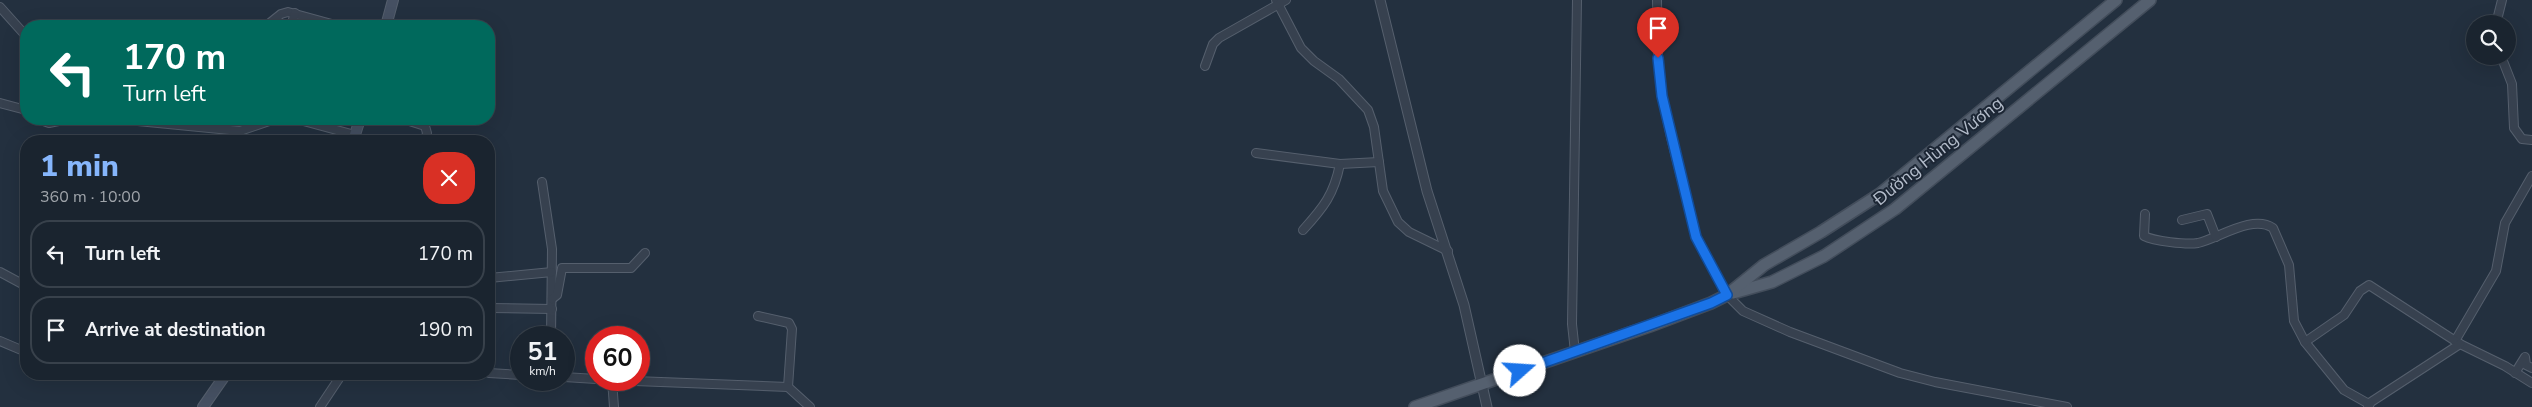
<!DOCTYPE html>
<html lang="en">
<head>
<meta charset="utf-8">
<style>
  :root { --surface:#1a242f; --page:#27303b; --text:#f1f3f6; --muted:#9fa4aa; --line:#38414b; --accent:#86b6fc }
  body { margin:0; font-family:"Nunito Sans",sans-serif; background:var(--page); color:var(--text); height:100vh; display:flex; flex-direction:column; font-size:19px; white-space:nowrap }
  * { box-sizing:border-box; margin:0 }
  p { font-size:16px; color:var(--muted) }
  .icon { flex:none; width:28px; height:28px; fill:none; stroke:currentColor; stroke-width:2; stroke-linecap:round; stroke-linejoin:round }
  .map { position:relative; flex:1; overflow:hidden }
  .side { position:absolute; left:20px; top:135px; width:475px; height:245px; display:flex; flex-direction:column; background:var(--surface); border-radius:20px; box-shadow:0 5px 20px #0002,0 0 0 1px var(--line) }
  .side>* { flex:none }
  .hud { position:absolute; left:20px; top:20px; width:475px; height:105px; border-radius:20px; box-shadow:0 5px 20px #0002,0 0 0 1px var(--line); background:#00695c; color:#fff; overflow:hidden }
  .fabs { position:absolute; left:2466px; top:15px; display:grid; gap:10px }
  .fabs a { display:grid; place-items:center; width:50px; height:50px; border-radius:50%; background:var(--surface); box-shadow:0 5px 20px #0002,0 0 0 1px var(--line); font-size:25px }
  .speed { position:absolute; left:510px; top:326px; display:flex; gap:10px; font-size:25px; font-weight:700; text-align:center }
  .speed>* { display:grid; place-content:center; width:65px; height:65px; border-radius:50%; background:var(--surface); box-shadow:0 5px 20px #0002,0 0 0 1px var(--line); line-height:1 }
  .speed small { font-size:12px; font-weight:400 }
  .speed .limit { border:8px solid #d22; background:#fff; color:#111 }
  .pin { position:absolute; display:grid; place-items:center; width:42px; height:42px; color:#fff; margin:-51px -21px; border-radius:50% 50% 50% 0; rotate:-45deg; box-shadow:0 0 5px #0007 }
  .pin .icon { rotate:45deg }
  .me { position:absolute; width:55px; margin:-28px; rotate:71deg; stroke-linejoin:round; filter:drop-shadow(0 0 4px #0008) }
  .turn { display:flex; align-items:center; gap:18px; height:105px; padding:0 20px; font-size:22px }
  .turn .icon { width:65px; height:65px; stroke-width:2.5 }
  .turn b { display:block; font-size:35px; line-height:42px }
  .round { display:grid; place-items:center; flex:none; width:52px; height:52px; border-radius:20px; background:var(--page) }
  .headline { display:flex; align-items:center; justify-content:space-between; height:85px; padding:0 20px }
  h1 { font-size:30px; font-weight:800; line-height:38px; color:var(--accent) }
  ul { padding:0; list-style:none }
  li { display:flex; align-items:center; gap:15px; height:68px; margin:0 10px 8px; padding:0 10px; border:2px solid var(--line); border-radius:20px }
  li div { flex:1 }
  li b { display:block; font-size:19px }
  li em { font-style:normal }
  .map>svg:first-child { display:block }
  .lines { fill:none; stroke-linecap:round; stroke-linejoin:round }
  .minor-casing { stroke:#555f6d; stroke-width:10 }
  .tertiary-casing { stroke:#555f6d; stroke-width:11 }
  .secondary-casing { stroke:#555f6d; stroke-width:12 }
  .primary-casing { stroke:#434d5b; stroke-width:14 }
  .minor { stroke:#37414f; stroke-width:8 }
  .tertiary { stroke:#37414f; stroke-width:9 }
  .secondary { stroke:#455062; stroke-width:10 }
  .primary { stroke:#55606f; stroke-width:11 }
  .route-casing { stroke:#114b97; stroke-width:12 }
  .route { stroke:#1a73e8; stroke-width:9 }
  .labels { text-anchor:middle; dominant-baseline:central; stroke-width:4; stroke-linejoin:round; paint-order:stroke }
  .street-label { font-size:18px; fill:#b3bcca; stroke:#1c2634 }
</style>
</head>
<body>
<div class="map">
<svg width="2532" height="407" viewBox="0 0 2532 407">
  <rect width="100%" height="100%" fill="#23303f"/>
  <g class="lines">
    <defs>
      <g id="minor">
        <polyline points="1276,0 1301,48 1314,61 1339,79 1368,110 1374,127 1383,191 1398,222 1409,232 1448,251"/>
        <polyline points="1657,0 1658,58 1662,96 1671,137 1696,237 1727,295 1743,311 1790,332 1900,373 1935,382 2067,407"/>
        <polyline points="0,7 26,36"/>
        <polyline points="2496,24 2502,0"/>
        <polyline points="266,26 281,14 288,12 339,26"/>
        <polyline points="291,26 295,13"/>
        <polyline points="2501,56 2512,84 2514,128 2522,139 2532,140"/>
        <polyline points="1205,66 1213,44 1219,38 1286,0"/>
        <polyline points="0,103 26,110"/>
        <polyline points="38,119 49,123 68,119"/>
        <polyline points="117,119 240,131 275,119"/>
        <polyline points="296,119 355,135"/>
        <polyline points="403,119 425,126 427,133 425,141"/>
        <polyline points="1256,153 1340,164 1379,162"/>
        <polyline points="542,182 552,249 551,338"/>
        <path d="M2145 214 2144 236C2154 241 2186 245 2198 243 2219 238 2253 214 2273 228L2289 265 2294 321 2305 342 2344 390 2369 404"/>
        <polyline points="2182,220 2207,214 2216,237"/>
        <path d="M1303 230C1324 207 1334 194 1340 164"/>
        <polyline points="0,272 26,286"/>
        <polyline points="489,278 552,272"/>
        <polyline points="552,299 557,295 562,268 631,268 645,253"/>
        <polyline points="489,308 552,309"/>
        <polyline points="758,316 789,323 792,329 788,387"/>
        <polyline points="0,341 26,352"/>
        <polyline points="2455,341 2496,271 2505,223 2532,176"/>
        <polyline points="2305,342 2344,315 2360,291 2369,285 2460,344 2505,366 2532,383"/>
        <polyline points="1575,352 1572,324 1577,0"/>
        <polyline points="489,373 521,375"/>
        <polyline points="2515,373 2525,357 2526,365 2532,368"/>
        <polyline points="564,377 596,379"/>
        <polyline points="609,380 788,387 810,407"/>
        <polyline points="612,380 614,407"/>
        <polyline points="320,407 342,374"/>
        <polyline points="2368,407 2371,402 2460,344"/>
      </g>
      <polyline id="tertiary" points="1380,0 1427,191 1464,305 1487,407"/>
      <g id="secondary">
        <polyline points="386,26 393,0"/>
        <polyline points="353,141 360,119"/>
        <polyline points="203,407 226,374"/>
      </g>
      <g id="primary">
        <polyline points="1733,293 1772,282 1824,256 1895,209 2150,0"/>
        <polyline points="1415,407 1650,326 1711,303 1727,295 1764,265 1821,232 1880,194 2116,0"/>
      </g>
    </defs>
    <use href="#minor" class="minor-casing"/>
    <use href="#tertiary" class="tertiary-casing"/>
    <use href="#secondary" class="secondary-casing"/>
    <use href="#primary" class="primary-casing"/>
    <use href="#minor" class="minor"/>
    <use href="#tertiary" class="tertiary"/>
    <use href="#secondary" class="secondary"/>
    <use href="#primary" class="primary"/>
  </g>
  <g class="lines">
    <defs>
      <polyline id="route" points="1520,371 1711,303 1727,295 1696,237 1662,96 1658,58"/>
    </defs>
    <use href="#route" class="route-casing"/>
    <use href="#route" class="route"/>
  </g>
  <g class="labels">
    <g class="street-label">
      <text transform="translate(1938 151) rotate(-39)">Đường Hùng Vương</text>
    </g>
  </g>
</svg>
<div class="fabs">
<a><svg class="icon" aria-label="search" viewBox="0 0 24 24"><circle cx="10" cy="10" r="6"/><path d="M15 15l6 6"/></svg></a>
</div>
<div class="speed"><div>51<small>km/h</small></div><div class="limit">60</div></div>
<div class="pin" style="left:1658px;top:58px;background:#d93025"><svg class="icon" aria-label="arrive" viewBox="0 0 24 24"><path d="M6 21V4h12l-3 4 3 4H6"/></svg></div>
<svg class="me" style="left:1520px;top:371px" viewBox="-20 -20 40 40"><circle r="19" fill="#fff"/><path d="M0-13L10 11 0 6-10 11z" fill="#1a73e8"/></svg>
<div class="hud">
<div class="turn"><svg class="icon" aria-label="left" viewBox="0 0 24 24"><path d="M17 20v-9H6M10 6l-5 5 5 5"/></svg><div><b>170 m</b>Turn left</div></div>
</div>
<section class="side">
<div class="headline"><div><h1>1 min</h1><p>360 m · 10:00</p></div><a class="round" style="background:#d93025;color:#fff"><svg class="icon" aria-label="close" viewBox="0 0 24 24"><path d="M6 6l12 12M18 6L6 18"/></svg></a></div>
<ul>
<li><svg class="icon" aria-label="left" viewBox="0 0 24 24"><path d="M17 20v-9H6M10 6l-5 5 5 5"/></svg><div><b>Turn left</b></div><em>170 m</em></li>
<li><svg class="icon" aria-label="arrive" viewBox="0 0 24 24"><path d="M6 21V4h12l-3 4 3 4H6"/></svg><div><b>Arrive at destination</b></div><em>190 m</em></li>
</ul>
</section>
</div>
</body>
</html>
